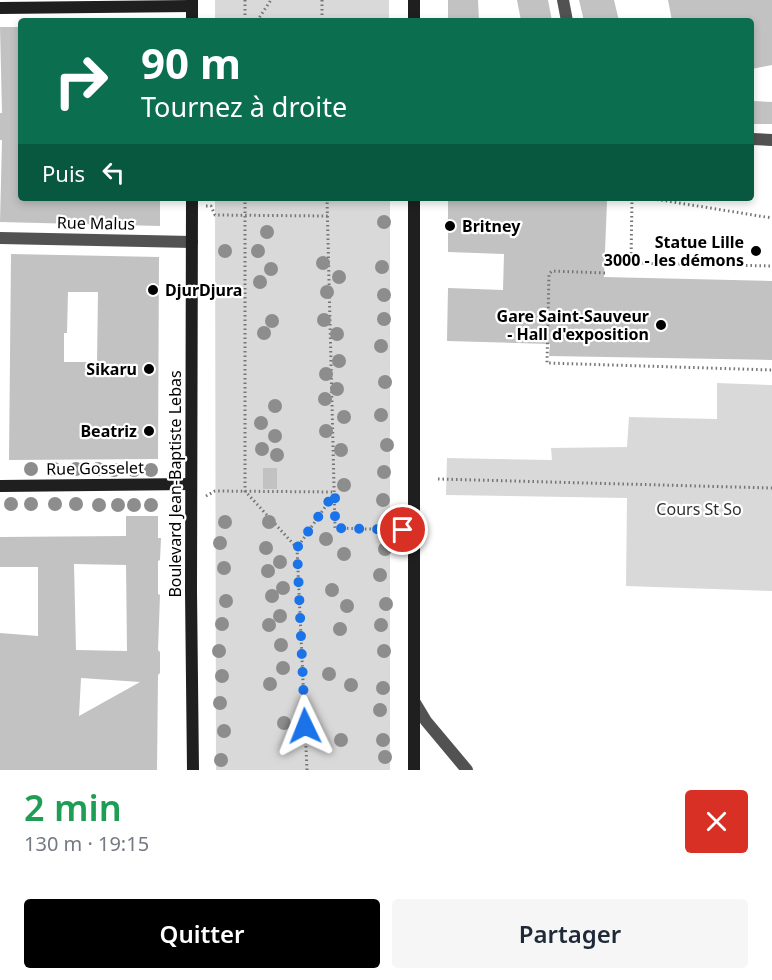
<!DOCTYPE html>
<html lang="fr">
<head>
<meta charset="utf-8">
<style>
  :root { --surface:#fff; --page:#f6f6f7; --text:#1f2937; --muted:#747a83; --accent:#000 }
  body { margin:0; font-family:"Noto Sans",sans-serif; background:var(--page); color:var(--text); height:100vh; display:flex; flex-direction:column; font-size:22px; white-space:nowrap }
  * { box-sizing:border-box; margin:0 }
  p { font-size:20px; color:var(--muted) }
  .icon { flex:none; width:33px; height:33px; fill:none; stroke:currentColor; stroke-width:2; stroke-linecap:round; stroke-linejoin:round }
  .map { position:relative; height:770px; overflow:hidden }
  .sheet { display:flex; flex-direction:column; background:var(--surface); flex:1 }
  .sheet>* { flex:none }
  .hud { position:absolute; left:18px; top:18px; width:736px; height:183px; border-radius:6px; box-shadow:0 3px 9px #0003; background:#0b6e4f; color:#fff; overflow:hidden }
  .pin { position:absolute; display:grid; place-items:center; width:51px; height:51px; color:#fff; margin:-26px; border:3px solid #fff; border-radius:50%; box-shadow:0 2px 6px #0007 }
  .me { position:absolute; width:66px; margin:-33px; rotate:358deg; stroke-linejoin:round; filter:drop-shadow(0 0 4px #0008) }
  .turn { display:flex; align-items:center; gap:21px; height:126px; padding:0 24px; font-size:27px }
  .turn .icon { width:78px; height:78px; stroke-width:2.5 }
  .turn b { display:block; font-size:42px; line-height:51px }
  .then { display:flex; align-items:center; height:57px; padding:0 24px; background:#0003; gap:12px; font-size:22px }
  .round { display:grid; place-items:center; flex:none; width:63px; height:63px; border-radius:6px; background:var(--page) }
  .overview { display:flex; align-items:center; justify-content:space-between; height:102px; padding:0 24px }
  h1 { font-size:36px; font-weight:600; line-height:45px; color:#1e9e55 }
  .primary-button { display:flex; gap:12px; margin-top:auto; padding:12px 24px }
  .primary-button a { flex:1; height:69px; border-radius:6px; background:var(--accent); color:#fff; font-size:24px; font-weight:600; line-height:69px; text-align:center }
  .primary-button a+a { background:var(--page); color:var(--text) }
  .map>svg:first-child { display:block }
  .green { fill:#d9d9d9 }
  .building { fill:#c2c2c2; fill-rule:evenodd }
  .lines { fill:none; stroke-linecap:round; stroke-linejoin:round }
  .path { stroke:#747474; stroke-width:3; stroke-dasharray:1.5 3; stroke-linecap:butt }
  .street { stroke:#525252; stroke-width:12 }
  .secondary { stroke:#1f1f1f; stroke-width:12 }
  .tree { fill:#8d8d8d }
  .route { stroke:#1a73e8; stroke-width:10; stroke-dasharray:0 18 }
  .poi-dot { fill:#000; stroke:#fff; stroke-width:2 }
  .labels { text-anchor:middle; dominant-baseline:central; stroke-width:4.5; stroke-linejoin:round; paint-order:stroke }
  .street-label { font-size:16px; fill:#000; stroke:#fff }
  .poi-label { font-size:16px; font-weight:bold; fill:#000; stroke:#fff; text-anchor:end }
  .park-label { font-size:16px; fill:#303030; stroke:#fff }
</style>
</head>
<body>
<div class="map">
<svg width="772" height="770" viewBox="0 0 772 770">
  <rect width="100%" height="100%" fill="#fff"/>
  <g class="green">
    <rect x="215" y="0" width="174" height="21"/>
    <polygon points="215,198 390,198 390,770 216,770"/>
    <polygon points="717,383 772,385 772,591 626,586 627,498 446,495 447,458 552,460 551,448 627,447 629,417 717,419"/>
  </g>
  <g class="building">
    <polygon points="448,0 478,0 479,21 448,21"/>
    <polygon points="517,0 548,0 552,21 521,21"/>
    <polygon points="579,0 614,0 619,21 584,21"/>
    <polygon points="668,0 772,0 772,65 752,69 752,21 672,21"/>
    <polygon points="0,27 21,27 21,198 160,198 160,226 0,222 2,140 0,140 0,113 2,113"/>
    <polygon points="752,101 772,102 772,124 752,124"/>
    <polygon points="448,198 607,201 604,277 772,281 772,360 549,356 550,344 447,341 448,288 503,290 504,254 448,252"/>
    <path d="M11 254 159 257 158 459 9 460ZM68 292H98L97 362H64V333H67Z"/>
    <rect x="263" y="468" width="14" height="21"/>
    <path d="M126 516H158V538H161L160 560 158 561V594L160 595 158 650 160 652V673L158 675 157 770H0V633L38 636V567H0V537L126 536ZM74 564 126 565 127 651 76 650ZM81 678 140 682 79 716Z"/>
  </g>
  <g class="lines">
    <g class="path">
      <polyline points="245,0 245,21"/>
      <polyline points="322,0 322,21"/>
      <polyline points="257,21 271,0"/>
      <polyline points="245,198 245,491 297,548"/>
      <polyline points="327,198 335,528 399,530"/>
      <polyline points="632,198 631,263 772,266"/>
      <polyline points="648,198 772,218"/>
      <polyline points="206,206 211,206 215,215 328,216"/>
      <polyline points="605,273 552,271 549,274 547,363 772,370"/>
      <polyline points="438,479 772,488"/>
      <polyline points="206,496 215,491 335,492"/>
      <polyline points="307,770 297,548 334,494"/>
    </g>
    <g class="street">
      <polyline points="563,0 567,21"/>
      <polyline points="752,139 772,140"/>
      <polyline points="0,238 192,242"/>
      <polyline points="414,701 426,721 467,770"/>
    </g>
    <g class="secondary">
      <polyline points="0,8 192,6"/>
      <polyline points="192,21 192,0"/>
      <polyline points="414,21 414,0"/>
      <polyline points="192,198 191,591 193,770"/>
      <polyline points="414,198 414,770"/>
      <polyline points="0,486 191,484"/>
    </g>
  </g>
  <g class="tree">
    <circle cx="384" cy="222" r="7"/>
    <circle cx="267" cy="232" r="7"/>
    <circle cx="225" cy="251" r="7"/>
    <circle cx="258" cy="251" r="7"/>
    <circle cx="323" cy="263" r="7"/>
    <circle cx="382" cy="267" r="7"/>
    <circle cx="271" cy="269" r="7"/>
    <circle cx="339" cy="277" r="7"/>
    <circle cx="260" cy="282" r="7"/>
    <circle cx="327" cy="292" r="7"/>
    <circle cx="384" cy="295" r="7"/>
    <circle cx="384" cy="319" r="7"/>
    <circle cx="324" cy="320" r="7"/>
    <circle cx="272" cy="321" r="7"/>
    <circle cx="264" cy="333" r="7"/>
    <circle cx="337" cy="334" r="7"/>
    <circle cx="381" cy="346" r="7"/>
    <circle cx="339" cy="361" r="7"/>
    <circle cx="326" cy="374" r="7"/>
    <circle cx="385" cy="382" r="7"/>
    <circle cx="337" cy="389" r="7"/>
    <circle cx="325" cy="399" r="7"/>
    <circle cx="275" cy="406" r="7"/>
    <circle cx="381" cy="415" r="7"/>
    <circle cx="344" cy="417" r="7"/>
    <circle cx="261" cy="423" r="7"/>
    <circle cx="326" cy="431" r="7"/>
    <circle cx="275" cy="436" r="7"/>
    <circle cx="387" cy="445" r="7"/>
    <circle cx="262" cy="449" r="7"/>
    <circle cx="341" cy="450" r="7"/>
    <circle cx="277" cy="455" r="7"/>
    <circle cx="31" cy="469" r="7"/>
    <circle cx="54" cy="469" r="7"/>
    <circle cx="76" cy="469" r="7"/>
    <circle cx="98" cy="469" r="7"/>
    <circle cx="114" cy="470" r="7"/>
    <circle cx="134" cy="470" r="7"/>
    <circle cx="151" cy="470" r="7"/>
    <circle cx="384" cy="472" r="7"/>
    <circle cx="344" cy="485" r="7"/>
    <circle cx="383" cy="500" r="7"/>
    <circle cx="11" cy="504" r="7"/>
    <circle cx="31" cy="504" r="7"/>
    <circle cx="55" cy="504" r="7"/>
    <circle cx="76" cy="504" r="7"/>
    <circle cx="99" cy="505" r="7"/>
    <circle cx="118" cy="505" r="7"/>
    <circle cx="134" cy="505" r="7"/>
    <circle cx="151" cy="505" r="7"/>
    <circle cx="225" cy="522" r="7"/>
    <circle cx="269" cy="522" r="7"/>
    <circle cx="391" cy="524" r="7"/>
    <circle cx="326" cy="539" r="7"/>
    <circle cx="220" cy="543" r="7"/>
    <circle cx="266" cy="548" r="7"/>
    <circle cx="385" cy="549" r="7"/>
    <circle cx="344" cy="554" r="7"/>
    <circle cx="280" cy="562" r="7"/>
    <circle cx="224" cy="568" r="7"/>
    <circle cx="268" cy="571" r="7"/>
    <circle cx="380" cy="575" r="7"/>
    <circle cx="283" cy="588" r="7"/>
    <circle cx="332" cy="590" r="7"/>
    <circle cx="272" cy="596" r="7"/>
    <circle cx="226" cy="601" r="7"/>
    <circle cx="386" cy="604" r="7"/>
    <circle cx="347" cy="606" r="7"/>
    <circle cx="280" cy="616" r="7"/>
    <circle cx="222" cy="624" r="7"/>
    <circle cx="269" cy="625" r="7"/>
    <circle cx="381" cy="625" r="7"/>
    <circle cx="340" cy="629" r="7"/>
    <circle cx="281" cy="645" r="7"/>
    <circle cx="219" cy="651" r="7"/>
    <circle cx="384" cy="651" r="7"/>
    <circle cx="283" cy="668" r="7"/>
    <circle cx="329" cy="674" r="7"/>
    <circle cx="222" cy="676" r="7"/>
    <circle cx="270" cy="684" r="7"/>
    <circle cx="351" cy="685" r="7"/>
    <circle cx="383" cy="688" r="7"/>
    <circle cx="220" cy="703" r="7"/>
    <circle cx="380" cy="710" r="7"/>
    <circle cx="284" cy="723" r="7"/>
    <circle cx="224" cy="731" r="7"/>
    <circle cx="341" cy="740" r="7"/>
    <circle cx="383" cy="740" r="7"/>
    <circle cx="385" cy="757" r="7"/>
    <circle cx="221" cy="760" r="7"/>
  </g>
  <g class="lines">
    <polyline class="route" points="305,726 297,548 335,492 335,528 403,530"/>
  </g>
  <g class="poi-dot">
    <circle cx="450" cy="226" r="6"/>
    <circle cx="756" cy="251" r="6"/>
    <circle cx="153" cy="290" r="6"/>
    <circle cx="661" cy="325" r="6"/>
    <circle cx="149" cy="369" r="6"/>
    <circle cx="149" cy="431" r="6"/>
  </g>
  <g class="labels">
    <g class="street-label">
      <text transform="translate(96 223) rotate(1)">Rue Malus</text>
      <text transform="translate(95 468) rotate(-1)">Rue Gosselet</text>
      <text transform="translate(175 484) rotate(-90)">Boulevard Jean-Baptiste Lebas</text>
    </g>
    <g class="poi-label">
      <text x="462" y="226" text-anchor="start">Britney</text>
      <text x="744" y="242">Statue Lille<tspan x="744" dy="18">3000 - les démons</tspan></text>
      <text x="165" y="290" text-anchor="start">DjurDjura</text>
      <text x="649" y="316">Gare Saint-Sauveur<tspan x="649" dy="18">- Hall d'exposition</tspan></text>
      <text x="137" y="369">Sikaru</text>
      <text x="137" y="431">Beatriz</text>
    </g>
    <g class="park-label">
      <text x="699" y="509">Cours St So</text>
    </g>
  </g>
</svg>
<div class="pin" style="left:403px;top:530px;background:#d93025"><svg class="icon" aria-label="arrive" viewBox="0 0 24 24"><path d="M6 21V4h12l-3 4 3 4H6"/></svg></div>
<svg class="me" style="left:305px;top:726px" viewBox="-20 -20 40 40"><path d="M0-17L14 15 0 8-14 15z" fill="#1a73e8" stroke="#fff" stroke-width="4"/></svg>
<div class="hud">
<div class="turn"><svg class="icon" aria-label="right" viewBox="0 0 24 24"><path d="M7 20v-9h11M14 6l5 5-5 5"/></svg><div><b>90 m</b>Tournez à droite</div></div>
<div class="then">Puis<svg class="icon" aria-label="left" viewBox="0 0 24 24"><path d="M17 20v-9H6M10 6l-5 5 5 5"/></svg></div>
</div>
</div>
<section class="sheet">
<div class="overview"><div><h1>2 min</h1><p>130 m · 19:15</p></div><a class="round" style="background:#d93025;color:#fff"><svg class="icon" aria-label="close" viewBox="0 0 24 24"><path d="M6 6l12 12M18 6L6 18"/></svg></a></div>
<div class="primary-button"><a>Quitter</a><a>Partager</a></div>
</section>
</body>
</html>
